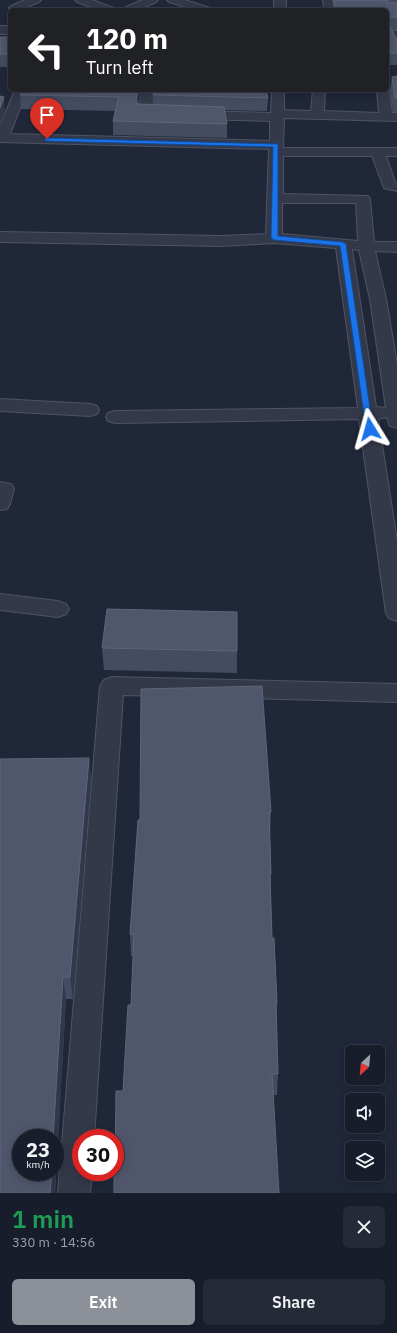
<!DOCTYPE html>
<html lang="en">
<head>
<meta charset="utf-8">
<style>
  :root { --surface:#181d2b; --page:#252a37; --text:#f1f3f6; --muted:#9fa2a9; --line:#363b47; --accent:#8c9099 }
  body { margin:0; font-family:"IBM Plex Sans",sans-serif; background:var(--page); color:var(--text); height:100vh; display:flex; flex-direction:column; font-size:15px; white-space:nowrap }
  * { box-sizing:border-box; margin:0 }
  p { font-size:13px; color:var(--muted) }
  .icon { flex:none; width:22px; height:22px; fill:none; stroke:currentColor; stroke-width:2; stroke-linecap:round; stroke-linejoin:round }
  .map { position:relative; height:1193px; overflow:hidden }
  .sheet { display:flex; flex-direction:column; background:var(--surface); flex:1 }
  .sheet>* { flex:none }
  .hud { position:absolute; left:8px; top:8px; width:381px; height:84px; border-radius:6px; box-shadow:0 2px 10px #0003,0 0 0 1px var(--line); background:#202124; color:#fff; overflow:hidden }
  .needle { width:26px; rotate:206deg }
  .fabs { position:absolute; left:345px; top:1045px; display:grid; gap:8px }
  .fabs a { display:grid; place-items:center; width:40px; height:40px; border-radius:6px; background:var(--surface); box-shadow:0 2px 10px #0003,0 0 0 1px var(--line); font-size:20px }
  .speed { position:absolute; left:12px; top:1129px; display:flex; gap:8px; font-size:20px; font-weight:700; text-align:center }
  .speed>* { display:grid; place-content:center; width:52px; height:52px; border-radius:50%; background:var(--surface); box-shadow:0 2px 10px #0003,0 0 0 1px var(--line); line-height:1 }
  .speed small { font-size:10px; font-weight:400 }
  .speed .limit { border:6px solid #d22; background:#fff; color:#111 }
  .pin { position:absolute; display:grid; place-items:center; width:34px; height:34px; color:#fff; margin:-41px -17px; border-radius:50% 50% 50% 0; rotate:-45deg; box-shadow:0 0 4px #0007 }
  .pin .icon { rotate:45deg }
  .me { position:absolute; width:44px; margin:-22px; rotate:352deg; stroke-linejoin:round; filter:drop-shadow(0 0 3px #0008) }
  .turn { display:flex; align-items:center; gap:14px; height:84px; padding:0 12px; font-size:18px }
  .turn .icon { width:52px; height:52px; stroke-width:2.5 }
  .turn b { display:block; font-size:28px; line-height:34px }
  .round { display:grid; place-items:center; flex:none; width:42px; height:42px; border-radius:6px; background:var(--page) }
  .headline { display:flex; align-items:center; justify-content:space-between; height:68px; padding:0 12px }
  h1 { font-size:24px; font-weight:600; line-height:30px; color:#1e9e55 }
  .cta { display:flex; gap:8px; margin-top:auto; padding:8px 12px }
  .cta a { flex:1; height:46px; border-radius:6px; background:var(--accent); color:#fff; font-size:16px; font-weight:600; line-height:46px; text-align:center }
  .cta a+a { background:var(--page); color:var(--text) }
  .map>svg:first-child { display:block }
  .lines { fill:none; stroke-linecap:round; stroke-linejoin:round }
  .street-casing { stroke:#4f5464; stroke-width:2 }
  .street { fill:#34394a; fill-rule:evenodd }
  .wall { fill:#444c61 }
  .shaded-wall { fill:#31384c }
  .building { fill:#50576c; stroke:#5e667a }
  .route { fill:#1a73e8; stroke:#114b97 }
</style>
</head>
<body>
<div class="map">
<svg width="397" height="1193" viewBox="0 0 397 1193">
  <rect width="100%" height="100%" fill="#202739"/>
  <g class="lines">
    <defs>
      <g id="street">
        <polygon points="25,0 41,0 39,2 20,10 11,10 9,8 11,6"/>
        <polygon points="75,0 92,0 114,8 116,10 99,10 77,2"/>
        <polygon points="142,0 158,0 156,2 138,10 122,10 124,8"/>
        <polygon points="167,0 185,0 210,8 212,10 194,10 169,2"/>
        <rect x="274" y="0" width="12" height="10"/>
        <polygon points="323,0 335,0 336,10 324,10"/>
        <rect x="0" y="26" width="10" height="8"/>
        <rect x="387" y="31" width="10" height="8"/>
        <path d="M387 87 389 90 392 113H397V121L284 118 283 148H397V156H386L395 182 397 183V191L384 188 372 156H283V194L368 196 370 199 374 242H397V252L375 251 386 299 397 364V428L390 426 387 417 378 419 397 541V621L389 618 386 613 359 419 115 423 108 421 106 417 108 413 115 411 358 408 336 248 274 243 221 246 0 242V232L221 236 266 234 269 149 0 142V126L15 90H27L10 134 270 141V121L196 119 191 118 189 115 191 112 196 111 271 113 272 90H284V110L311 111 313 90H325L324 111 379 113 377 90H387ZM282 203H356L358 241 282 234ZM352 249 359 250 370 299 386 408 376 407Z"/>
        <polygon points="142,90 154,90 152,110 169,111 171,114 169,117 140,117 138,114"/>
        <polygon points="0,399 90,404 97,406 99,410 97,414 90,416 0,411"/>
        <polygon points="0,482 11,484 14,488 10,504 7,509 0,510"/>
        <polygon points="0,594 58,601 66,604 69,609 66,614 58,617 0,610"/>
        <polygon points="112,677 397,684 397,702 123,695 94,1138 81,1138 81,1172 92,1172 90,1193 58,1193 100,686 104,680"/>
      </g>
    </defs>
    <use href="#street" class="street-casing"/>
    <use href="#street" class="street"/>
  </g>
  <g class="wall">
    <polygon points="333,0 397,0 397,30 392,30 397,40 397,65 387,65 387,10 333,10"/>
    <polygon points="10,34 10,67 0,67 0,37 9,37"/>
    <polygon points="397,76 397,112 393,112 390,90 392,77"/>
    <polygon points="142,90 139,104 154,105 153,95 267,96 268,98 267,111 225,110 227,124 227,138 113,135 113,121 115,111 21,109 20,95"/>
    <polygon points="102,648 237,651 237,673 104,670"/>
    <polygon points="89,758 91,780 73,999 66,999 55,1193 0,1193"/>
    <polygon points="271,812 270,835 271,874 270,890 272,938 277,1003 276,1018 278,1074 277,1095 123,1091 131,1005 133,956 131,956 130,934 138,820"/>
  </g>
  <g class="shaded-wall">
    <polygon points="138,90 142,90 137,114 136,100"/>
    <polygon points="4,97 5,110 0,125 0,108"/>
    <polygon points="89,758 91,780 73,999 70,977"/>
    <polygon points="63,977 66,999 55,1193 50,1193 52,1172 55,1172 55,1138 53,1138"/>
  </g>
  <g class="building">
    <polygon points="333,0 387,0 388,3 397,3 397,17 387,18 387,28 391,28 397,40 397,53 387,53 387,10 336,10"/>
    <polygon points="10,34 10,54 0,54 0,37 9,37"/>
    <polygon points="397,76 397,98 395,98 392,77"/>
    <polygon points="22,90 138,90 136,100 138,104 224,107 227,124 113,121 119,97 20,95"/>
    <polygon points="154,90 266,90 268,98 153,95"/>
    <polygon points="0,96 4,97 0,108"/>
    <polygon points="107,609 237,612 237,651 102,648"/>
    <polygon points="262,686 271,812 269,812 271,874 270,874 272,938 274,938 277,1003 276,1003 278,1074 272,1074 279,1193 114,1193 114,1172 115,1172 116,1091 123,1091 128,1005 131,1005 134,934 130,934 138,820 140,820 141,689"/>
    <polygon points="89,758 70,977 63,977 53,1138 21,1138 21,1172 52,1172 50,1193 0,1193 0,759"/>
  </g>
  <polygon class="route" points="45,138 278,144 278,236 343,242 346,244 373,429 372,431 367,431 366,429 340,246 274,240 271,238 273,147 47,141 45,141"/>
</svg>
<div class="fabs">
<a><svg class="needle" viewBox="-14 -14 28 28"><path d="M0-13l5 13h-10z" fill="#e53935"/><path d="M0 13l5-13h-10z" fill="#9fa2a9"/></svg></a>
<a><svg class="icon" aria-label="sound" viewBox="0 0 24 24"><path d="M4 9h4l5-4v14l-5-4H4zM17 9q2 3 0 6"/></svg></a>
<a><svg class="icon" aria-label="layers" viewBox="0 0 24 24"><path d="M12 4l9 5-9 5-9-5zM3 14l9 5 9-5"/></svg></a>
</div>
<div class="speed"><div>23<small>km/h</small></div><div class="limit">30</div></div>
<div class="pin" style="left:47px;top:139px;background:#d93025"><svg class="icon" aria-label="arrive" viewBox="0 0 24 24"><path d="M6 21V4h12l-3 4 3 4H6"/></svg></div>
<svg class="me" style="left:370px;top:429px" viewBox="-20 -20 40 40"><path d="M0-17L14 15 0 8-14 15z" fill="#1a73e8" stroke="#fff" stroke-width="4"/></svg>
<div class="hud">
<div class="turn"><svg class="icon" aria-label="left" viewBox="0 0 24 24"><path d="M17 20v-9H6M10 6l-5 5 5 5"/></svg><div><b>120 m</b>Turn left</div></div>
</div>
</div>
<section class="sheet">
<div class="headline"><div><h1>1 min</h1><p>330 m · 14:56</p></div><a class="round"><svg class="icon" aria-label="close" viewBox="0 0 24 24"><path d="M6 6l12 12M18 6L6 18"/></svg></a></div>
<div class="cta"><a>Exit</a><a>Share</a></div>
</section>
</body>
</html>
